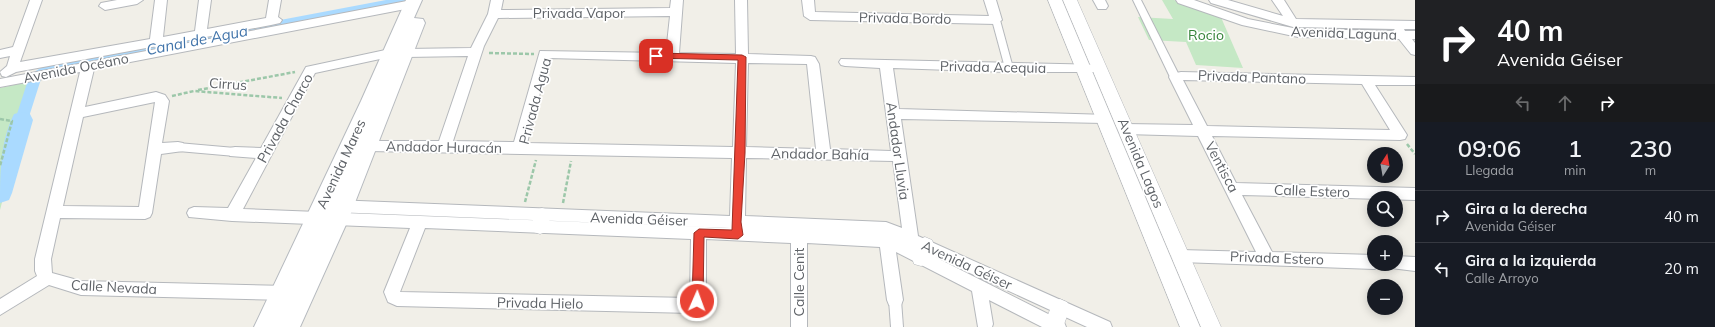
<!DOCTYPE html>
<html lang="es">
<head>
<meta charset="utf-8">
<style>
  :root { --surface:#171b24; --page:#242831; --text:#f1f3f6; --muted:#9ea1a6; --line:#363941 }
  body { margin:0; font-family:Mulish,sans-serif; background:var(--page); color:var(--text); height:100vh; display:flex; flex-direction:column; font-size:15px; white-space:nowrap }
  * { box-sizing:border-box; margin:0 }
  p { font-size:13px; color:var(--muted) }
  .icon { flex:none; width:22px; height:22px; fill:none; stroke:currentColor; stroke-width:2; stroke-linecap:round; stroke-linejoin:round }
  .map { position:relative; flex:1; overflow:hidden }
  .drawer { display:flex; flex-direction:column; background:var(--surface); width:300px }
  .drawer>* { flex:none }
  .top-card { background:#202124; color:#fff; overflow:hidden }
  .needle { width:26px; rotate:11deg }
  .buttons { position:absolute; left:1367px; top:147px; display:grid; gap:8px }
  .buttons a { display:grid; place-items:center; width:36px; height:36px; border-radius:50%; background:var(--surface); box-shadow:0 2px 10px #0003; font-size:20px }
  .pin { position:absolute; display:grid; place-items:center; width:34px; height:34px; color:#fff; margin:-17px; border-radius:8px; box-shadow:0 2px 6px #0006 }
  .me { position:absolute; width:44px; margin:-22px; rotate:2deg; stroke-linejoin:round; filter:drop-shadow(0 0 3px #0008) }
  .turn { display:flex; align-items:center; gap:14px; height:84px; padding:0 16px; font-size:18px }
  .turn .icon { width:52px; height:52px; stroke-width:2.5 }
  .turn b { display:block; font-size:28px; line-height:34px }
  .lanes { display:flex; align-items:center; height:38px; padding:0 16px; background:#0003; justify-content:center; gap:20px; direction:ltr }
  .lanes .off { opacity:.35 }
  .eta { display:flex; justify-content:space-evenly; align-items:center; height:68px; text-align:center }
  .eta b { font-size:24px; font-weight:600; line-height:28px }
  ul { padding:0; list-style:none }
  li { display:flex; align-items:center; gap:12px; height:52px; padding:0 16px; border-top:1px solid var(--line) }
  li div { flex:1 }
  li b { display:block; font-size:15px }
  li em { font-style:normal }
  main { display:flex; flex:1; min-height:0 }
  .map>svg:first-child { display:block }
  .green { fill:#c5e8c5 }
  .lines { fill:none; stroke-linecap:round; stroke-linejoin:round }
  .canal { fill:#aadaff; fill-rule:evenodd }
  .river { fill:#aadaff; fill-rule:evenodd }
  .pedestrian-casing { stroke:#b5b8bc; stroke-width:2 }
  .minor-casing { stroke:#b5b8bc; stroke-width:2 }
  .tertiary-casing { stroke:#b5b8bc; stroke-width:1 }
  .secondary-casing { stroke:#b6babf; stroke-width:2 }
  .path { stroke:#9cc7a9; stroke-width:2.5; stroke-dasharray:4 2; stroke-linecap:butt }
  .pedestrian { fill:#fff; fill-rule:evenodd }
  .minor { fill:#fff; fill-rule:evenodd }
  .tertiary { fill:#fff; fill-rule:evenodd }
  .secondary { fill:#fff; fill-rule:evenodd }
  .route { fill:#ea4335; stroke:#982c22 }
  .labels { text-anchor:middle; dominant-baseline:central; stroke-width:3.5; stroke-linejoin:round; paint-order:stroke }
  .street-label { font-size:14px; fill:#5f6368; stroke:#fff }
  .park-label { font-size:14px; fill:#348238; stroke:#fff }
  .water-label { font-size:15px; font-style:italic; fill:#4174aa; stroke:#fff }
</style>
</head>
<body>
<main>
<div class="map">
<svg width="1415" height="327" viewBox="0 0 1415 327">
  <rect width="100%" height="100%" fill="#f1efe8"/>
  <g class="green">
    <polygon points="1162,0 1174,0 1220,15 1243,68 1196,65 1186,42 1149,40 1138,17 1173,19"/>
    <polygon points="37,80 21,128 0,210 0,88"/>
  </g>
  <g class="lines">
    <polygon class="canal" points="386,0 411,0 405,4 54,71 41,79 27,123 22,125 17,123 15,120 29,77 31,74 47,64"/>
    <path class="river" d="M22 112 30 114 33 120 12 193 9 200 0 203C0 172 0 142 14 114Z"/>
    <defs>
      <g id="pedestrian">
        <polygon points="1133,0 1141,0 1180,77 1178,79 1172,79 1170,77"/>
        <polygon points="996,17 1000,20 1013,68 1009,71 1005,68 992,20"/>
        <polygon points="178,143 235,148 240,152 235,156 178,151 173,147"/>
        <polygon points="895,295 899,296 901,300 903,327 891,327 889,300 891,296"/>
      </g>
      <g id="minor">
        <polygon points="30,0 42,0 20,62 150,39 155,0 167,0 163,37 195,31 199,0 211,0 207,29 266,18 269,0 281,0 278,17 282,20 280,23 271,25 16,72 6,77 2,76 0,72 7,66 10,56 0,58 0,50 13,47"/>
        <polygon points="117,0 143,0 137,4 105,10 99,6 101,3"/>
        <path d="M412 0 418 4 416 7 94 69 85 107 156 92 165 95 169 101 162 143 178 142 183 143 185 147 183 151 161 154 152 213 150 217 145 219 60 218 51 259 52 273 81 281 288 286 294 288 296 293 294 298 288 300 81 295 49 285 0 315V299L37 276 35 271V259L80 72 0 87V79ZM155 102 139 207 63 206 83 117Z"/>
        <path d="M491 0H503L501 10 670 8 671 0H683L679 53 736 54 735 0H747L748 54 811 56 815 57 819 64 830 149 891 151 880 68 845 66 841 65 839 62 841 59 1104 65 1106 68 1104 71 1100 72H1009L893 68 899 109 1109 115 1111 118 1109 121 1104 123 901 119 918 236 1110 322 1112 327H1087L935 257 1064 322 1066 327H1042L989 300 993 324 992 327H978L972 291 896 252 903 300 901 305 895 307 889 305 887 300 880 247 807 243V327H791V243L706 239V298L702 309 693 313 397 306 388 302 384 292 410 228 232 221 189 217 187 213 189 209 194 207 228 208 256 158 230 156 228 152 230 148 235 147 261 148 306 67 390 49 394 50 396 53 394 56 315 73 243 209 730 228 334 212 329 210 327 206 329 202 334 200 730 216 732 158 368 151 363 150 361 146 363 142 368 141H439L468 56 406 57 402 56 400 53 402 50 406 49 471 48 488 14ZM670 16 666 53 540 51 514 142 453 141 484 46 498 18ZM549 58 736 63 733 147 527 143ZM748 63 807 64 816 149 746 147ZM746 158 893 161 902 228 886 222 745 216ZM425 228 691 239 690 298 400 292Z"/>
        <polygon points="802,0 814,0 815,12 989,16 984,0 996,0 1002,20 996,24 810,20 804,16"/>
        <polygon points="1093,0 1105,0 1108,6 1106,9 1098,9"/>
        <polygon points="1176,0 1194,0 1248,19 1298,29 1393,31 1395,29 1293,27 1211,3 1209,0 1228,0 1283,16 1272,0 1284,0 1296,19 1415,21 1415,29 1404,29 1405,31 1415,31 1415,39 1412,39 1415,43 1415,55 1411,54 1399,39 1298,37 1242,25 1178,3"/>
        <path d="M1181 72 1415 77V85H1375L1407 135 1405 139 1400 140 1212 136 1236 183 1415 188V200L1242 195 1272 252 1374 255V264H1381L1379 267 1374 269 1180 262 1175 261 1172 256 1175 251 1180 250 1256 252 1198 136 1125 134 1120 133 1118 129 1120 125 1125 124 1193 125 1169 77 1171 74ZM1183 80 1362 84 1390 130 1207 126Z"/>
        <polygon points="1396,256 1415,257 1415,271 1391,268 1389,264 1396,264"/>
      </g>
      <g id="tertiary">
        <polygon points="1048,0 1062,0 1200,327 1180,327"/>
        <polygon points="1063,0 1077,0 1221,327 1201,327"/>
        <polygon points="542,208 548,210 551,215 546,232 540,234 534,232 531,227 536,210"/>
        <polygon points="925,237 932,240 934,245 928,264 921,266 914,264 912,258 918,240"/>
        <polygon points="1060,299 1067,302 1070,308 1063,327 1045,327 1044,325 1053,302"/>
      </g>
      <polygon id="secondary" points="406,0 422,0 414,18 423,19 425,23 349,218 300,327 254,327 361,101"/>
    </defs>
    <use href="#pedestrian" class="pedestrian-casing"/>
    <use href="#minor" class="minor-casing"/>
    <use href="#tertiary" class="tertiary-casing"/>
    <use href="#secondary" class="secondary-casing"/>
    <g class="path">
      <polyline points="489,53 534,54"/>
      <polyline points="198,90 295,72"/>
      <polyline points="172,96 194,91 282,98"/>
      <polyline points="0,119 12,121 0,166"/>
      <polyline points="1407,144 1415,154"/>
      <polyline points="525,202 536,160"/>
      <polyline points="563,203 571,161"/>
    </g>
    <use href="#pedestrian" class="pedestrian"/>
    <use href="#minor" class="minor"/>
    <use href="#tertiary" class="tertiary"/>
    <use href="#secondary" class="secondary"/>
  </g>
  <polygon class="route" points="656,53 742,55 746,57 745,153 741,222 743,235 738,239 704,237 703,301 701,304 697,305 694,304 692,301 694,233 699,229 732,230 738,60 653,58 652,56"/>
  <g class="labels">
    <g class="street-label">
      <text x="579" y="13">Privada Vapor</text>
      <text transform="translate(905 18) rotate(1)">Privada Bordo</text>
      <text transform="translate(1344 33) rotate(2)">Avenida Laguna</text>
      <text transform="translate(993 67) rotate(1)">Privada Acequia</text>
      <text transform="translate(76 68) rotate(-11)">Avenida Océano</text>
      <text transform="translate(1252 77) rotate(2)">Privada Pantano</text>
      <text transform="translate(228 84) rotate(4)">Cirrus</text>
      <text transform="translate(535 101) rotate(-75)">Privada Agua</text>
      <text transform="translate(285 118) rotate(-61)">Privada Charco</text>
      <text transform="translate(444 147) rotate(1)">Andador Huracán</text>
      <text transform="translate(898 151) rotate(82)">Andador Lluvia</text>
      <text transform="translate(820 154) rotate(1)">Andador Bahía</text>
      <text transform="translate(1141 163) rotate(67)">Avenida Lagos</text>
      <text transform="translate(341 164) rotate(-65)">Avenida Mares</text>
      <text transform="translate(1222 167) rotate(62)">Ventisca</text>
      <text transform="translate(1312 191) rotate(2)">Calle Estero</text>
      <text transform="translate(639 219) rotate(2)">Avenida Géiser</text>
      <text transform="translate(1277 258) rotate(2)">Privada Estero</text>
      <text transform="translate(967 265) rotate(25)">Avenida Géiser</text>
      <text transform="translate(799 282) rotate(-90)">Calle Cenit</text>
      <text transform="translate(114 287) rotate(3)">Calle Nevada</text>
      <text transform="translate(540 303) rotate(1)">Privada Hielo</text>
    </g>
    <g class="park-label">
      <text x="1206" y="35">Rocio</text>
    </g>
    <g class="water-label">
      <text transform="translate(197 40) rotate(-11)">Canal de Agua</text>
    </g>
  </g>
</svg>
<div class="buttons">
<a><svg class="needle" viewBox="-14 -14 28 28"><path d="M0-13l5 13h-10z" fill="#e53935"/><path d="M0 13l5-13h-10z" fill="#9ea1a6"/></svg></a>
<a><svg class="icon" aria-label="search" viewBox="0 0 24 24"><circle cx="10" cy="10" r="6"/><path d="M15 15l6 6"/></svg></a>
<a>+</a>
<a>−</a>
</div>
<div class="pin" style="left:656px;top:56px;background:#d93025"><svg class="icon" aria-label="arrive" viewBox="0 0 24 24"><path d="M6 21V4h12l-3 4 3 4H6"/></svg></div>
<svg class="me" style="left:697px;top:301px" viewBox="-20 -20 40 40"><circle r="17" fill="#ea4335" stroke="#fff" stroke-width="3"/><path d="M0-11L8 9 0 5-8 9z" fill="#fff"/></svg>
</div>
<section class="drawer">
<div class="top-card">
<div class="turn"><svg class="icon" aria-label="right" viewBox="0 0 24 24"><path d="M7 20v-9h11M14 6l5 5-5 5"/></svg><div><b>40 m</b>Avenida Géiser</div></div>
<div class="lanes"><svg class="icon off" aria-label="left" viewBox="0 0 24 24"><path d="M17 20v-9H6M10 6l-5 5 5 5"/></svg><svg class="icon off" aria-label="ahead" viewBox="0 0 24 24"><path d="M12 20V5M6 11l6-6 6 6"/></svg><svg class="icon" aria-label="right" viewBox="0 0 24 24"><path d="M7 20v-9h11M14 6l5 5-5 5"/></svg></div>
</div>
<div class="eta">
<div><b>09:06</b><p>Llegada</p></div>
<div><b>1</b><p>min</p></div>
<div><b>230</b><p>m</p></div>
</div>
<ul>
<li><svg class="icon" aria-label="right" viewBox="0 0 24 24"><path d="M7 20v-9h11M14 6l5 5-5 5"/></svg><div><b>Gira a la derecha</b><p>Avenida Géiser</p></div><em>40 m</em></li>
<li><svg class="icon" aria-label="left" viewBox="0 0 24 24"><path d="M17 20v-9H6M10 6l-5 5 5 5"/></svg><div><b>Gira a la izquierda</b><p>Calle Arroyo</p></div><em>20 m</em></li>
</ul>
</section>
</main>
</body>
</html>
